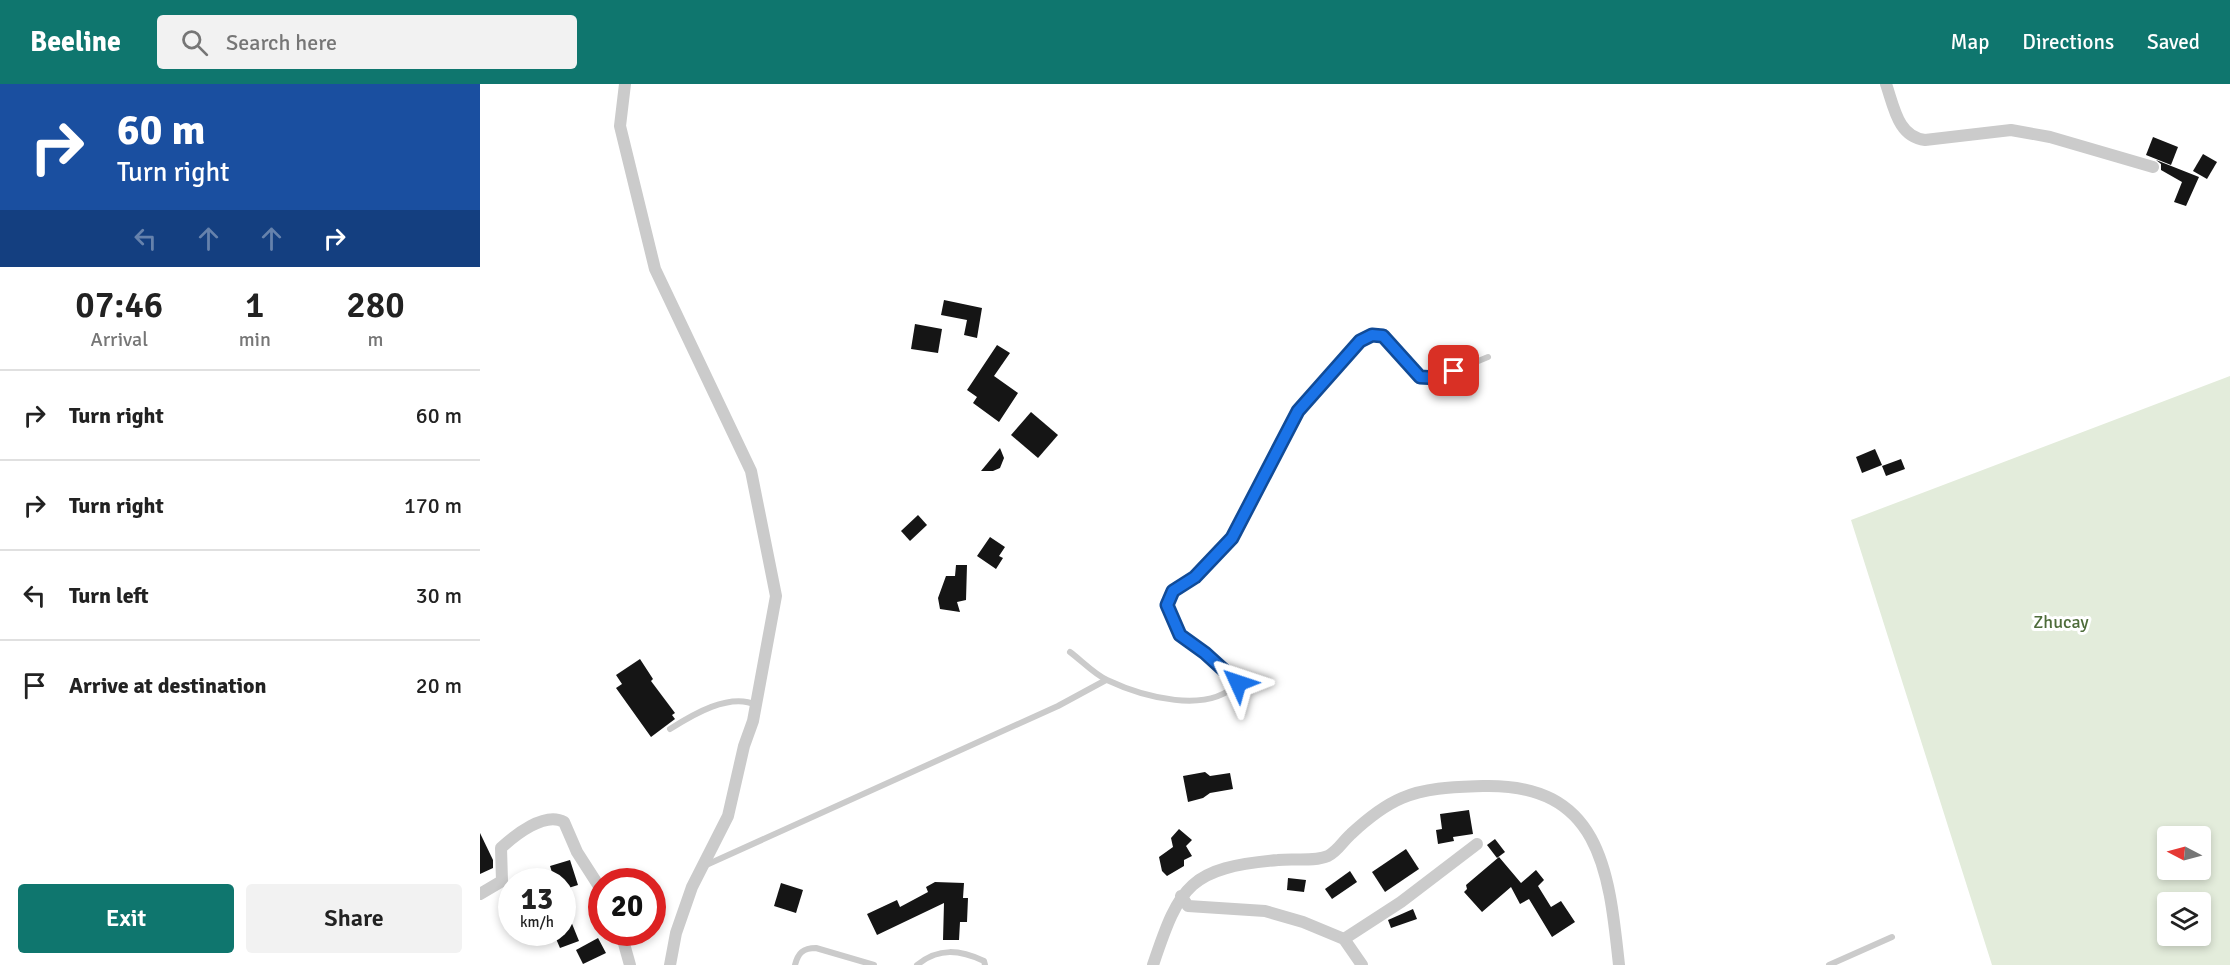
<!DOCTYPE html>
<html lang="en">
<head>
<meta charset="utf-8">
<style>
  :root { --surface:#fff; --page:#f2f2f2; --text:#222; --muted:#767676; --line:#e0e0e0; --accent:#0f766e }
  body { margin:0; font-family:Signika,sans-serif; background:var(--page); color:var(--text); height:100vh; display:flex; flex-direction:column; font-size:22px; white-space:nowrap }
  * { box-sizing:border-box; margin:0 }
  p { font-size:20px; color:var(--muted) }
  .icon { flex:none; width:33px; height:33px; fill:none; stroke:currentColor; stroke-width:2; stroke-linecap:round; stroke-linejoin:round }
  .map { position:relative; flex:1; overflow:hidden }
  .side { display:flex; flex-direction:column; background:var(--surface); width:480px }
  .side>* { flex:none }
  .top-card { background:#1a4fa0; color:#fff; overflow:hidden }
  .needle { width:39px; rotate:276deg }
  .tools { position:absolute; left:1677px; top:742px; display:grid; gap:12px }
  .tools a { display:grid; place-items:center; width:54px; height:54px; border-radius:6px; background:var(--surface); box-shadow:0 3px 9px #0003; font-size:30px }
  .speed { position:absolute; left:18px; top:784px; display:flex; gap:12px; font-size:30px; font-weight:700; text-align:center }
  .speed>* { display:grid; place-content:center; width:78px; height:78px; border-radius:50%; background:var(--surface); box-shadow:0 3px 9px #0003; line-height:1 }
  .speed small { font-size:15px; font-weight:400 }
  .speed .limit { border:9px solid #d22; background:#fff; color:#111 }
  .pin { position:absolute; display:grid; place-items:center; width:51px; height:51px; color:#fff; margin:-26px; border-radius:12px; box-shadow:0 3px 9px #0006 }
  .me { position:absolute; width:66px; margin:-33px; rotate:312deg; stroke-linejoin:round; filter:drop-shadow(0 0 4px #0008) }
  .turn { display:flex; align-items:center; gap:21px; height:126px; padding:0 18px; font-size:27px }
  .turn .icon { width:78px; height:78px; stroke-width:2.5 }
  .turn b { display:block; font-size:42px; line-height:51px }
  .lanes { display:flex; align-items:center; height:57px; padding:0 18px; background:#0003; justify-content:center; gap:30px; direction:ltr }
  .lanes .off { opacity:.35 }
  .eta { display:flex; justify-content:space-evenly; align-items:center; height:102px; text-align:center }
  .eta b { font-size:36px; font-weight:600; line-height:42px }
  .primary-button { display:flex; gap:12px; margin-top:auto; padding:12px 18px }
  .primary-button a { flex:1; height:69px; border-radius:6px; background:var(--accent); color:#fff; font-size:24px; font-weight:600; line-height:69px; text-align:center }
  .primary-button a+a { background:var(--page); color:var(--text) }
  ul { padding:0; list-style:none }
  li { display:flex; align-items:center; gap:18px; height:90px; padding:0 18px; border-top:2px solid var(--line) }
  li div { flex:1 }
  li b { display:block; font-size:22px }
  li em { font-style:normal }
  header { display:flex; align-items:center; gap:36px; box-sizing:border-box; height:84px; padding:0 30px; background:var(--accent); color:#fff }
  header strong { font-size:28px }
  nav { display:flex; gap:33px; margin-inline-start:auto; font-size:21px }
  .search { width:420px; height:54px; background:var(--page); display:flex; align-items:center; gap:15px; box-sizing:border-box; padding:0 21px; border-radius:6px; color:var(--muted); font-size:22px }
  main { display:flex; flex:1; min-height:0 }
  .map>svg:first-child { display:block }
  .green { fill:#e3ecdb; fill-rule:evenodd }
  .building { fill:#151515 }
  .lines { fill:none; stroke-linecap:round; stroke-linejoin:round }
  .service { stroke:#cbcbcb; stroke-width:6 }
  .minor { stroke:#cbcbcb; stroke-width:12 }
  .route-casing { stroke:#114b97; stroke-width:15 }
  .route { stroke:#1a73e8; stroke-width:10 }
  .labels { text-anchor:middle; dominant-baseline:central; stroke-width:6; stroke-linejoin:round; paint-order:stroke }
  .park-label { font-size:18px; fill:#4e6c3a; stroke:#fff }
</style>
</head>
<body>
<header>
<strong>Beeline</strong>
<div class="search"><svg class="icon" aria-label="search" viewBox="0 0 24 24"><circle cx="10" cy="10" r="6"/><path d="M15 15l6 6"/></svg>Search here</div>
<nav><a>Map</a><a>Directions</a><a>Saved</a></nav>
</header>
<main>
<section class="side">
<div class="top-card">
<div class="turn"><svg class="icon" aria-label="right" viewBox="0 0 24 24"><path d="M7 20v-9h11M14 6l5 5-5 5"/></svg><div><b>60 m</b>Turn right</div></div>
<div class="lanes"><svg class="icon off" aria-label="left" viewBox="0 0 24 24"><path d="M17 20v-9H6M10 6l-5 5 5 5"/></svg><svg class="icon off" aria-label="ahead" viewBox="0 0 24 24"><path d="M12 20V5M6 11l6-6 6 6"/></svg><svg class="icon off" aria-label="ahead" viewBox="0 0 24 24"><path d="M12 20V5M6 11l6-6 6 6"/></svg><svg class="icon" aria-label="right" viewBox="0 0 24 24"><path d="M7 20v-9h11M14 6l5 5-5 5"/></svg></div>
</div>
<div class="eta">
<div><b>07:46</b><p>Arrival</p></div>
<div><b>1</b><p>min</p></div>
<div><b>280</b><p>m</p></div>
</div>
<ul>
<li><svg class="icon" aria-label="right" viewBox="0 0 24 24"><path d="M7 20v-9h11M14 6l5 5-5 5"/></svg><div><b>Turn right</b></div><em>60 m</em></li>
<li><svg class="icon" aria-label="right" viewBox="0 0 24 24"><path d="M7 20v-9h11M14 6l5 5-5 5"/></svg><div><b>Turn right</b></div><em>170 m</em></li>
<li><svg class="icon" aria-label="left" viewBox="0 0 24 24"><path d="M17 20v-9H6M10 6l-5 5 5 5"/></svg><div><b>Turn left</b></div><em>30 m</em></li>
<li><svg class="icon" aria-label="arrive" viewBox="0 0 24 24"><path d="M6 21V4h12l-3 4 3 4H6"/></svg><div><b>Arrive at destination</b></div><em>20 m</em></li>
</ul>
<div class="primary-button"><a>Exit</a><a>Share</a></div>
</section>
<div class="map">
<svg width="1750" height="881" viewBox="0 0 1750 881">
  <rect width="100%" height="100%" fill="#fff"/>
  <path class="green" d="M1750 292V881H1512L1371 436ZM1688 753H1720V786H1688ZM1688 819H1720V852H1688Z"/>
  <g class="building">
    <polygon points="1673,53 1698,63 1691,81 1666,71"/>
    <polygon points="1723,70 1737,78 1727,95 1713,87"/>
    <polygon points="1676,76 1719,93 1706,122 1694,118 1702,98 1681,86 1681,80"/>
    <polygon points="464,216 502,224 497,254 484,251 487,236 461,231"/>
    <polygon points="435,240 462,245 458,269 431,265"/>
    <polygon points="517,261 530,269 514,292 538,309 519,338 493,319 497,313 487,306"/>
    <polygon points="551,328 578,351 558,374 531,351"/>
    <polygon points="520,364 524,374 520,384 513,387 501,387"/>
    <polygon points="1395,365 1402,381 1382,389 1376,373"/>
    <polygon points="1421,375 1425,385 1406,392 1402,382"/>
    <polygon points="438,431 447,441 430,457 421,447"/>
    <polygon points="510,453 525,463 519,472 523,474 516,485 497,472"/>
    <polygon points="476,481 487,481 486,516 477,518 480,528 460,525 458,514 466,492 475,492"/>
    <polygon points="160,575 173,595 171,597 195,629 192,631 195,635 171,653 136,604 142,600 136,591"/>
    <polygon points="725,688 730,692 750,689 753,705 730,709 723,714 708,718 703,692"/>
    <polygon points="989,726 993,750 973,753 974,757 958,760 956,746 962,745 960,730"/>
    <polygon points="699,745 712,756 706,762 712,772 704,776 704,782 687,792 682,787 679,773 693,763 691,754"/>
    <polygon points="0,749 13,776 13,784 0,790"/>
    <polygon points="1015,755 1025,768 1017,774 1007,761"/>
    <polygon points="926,765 939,785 905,808 892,788"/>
    <polygon points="1019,773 1041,799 1056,786 1064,796 1058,802 1071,823 1081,817 1095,838 1072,853 1049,815 1040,820 1031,803 1002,828 984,808 987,805 986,801"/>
    <polygon points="90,776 98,801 82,806 82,798 75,798 70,782"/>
    <polygon points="870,787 877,798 852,815 845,805"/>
    <polygon points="808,794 826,796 824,808 807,806"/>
    <polygon points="455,798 484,799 483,814 488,814 487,838 480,838 479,856 463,856 464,819 397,851 387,830 417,816 420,823 448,808 446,803"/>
    <polygon points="301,799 323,806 316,829 294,822"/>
    <polygon points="82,815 99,857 80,864 74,850 82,849"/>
    <polygon points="933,825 937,835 911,844 908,836"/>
    <polygon points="118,854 126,869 103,880 96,866"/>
  </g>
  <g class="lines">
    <g class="service">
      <path d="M590 568C602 577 614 590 627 596 663 613 728 631 758 599L725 569 700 551 687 521 693 507 715 493 752 454 818 327 880 257 892 251 903 252 940 293 957 294 1008 273"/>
      <path d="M190 645C212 631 250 608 276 621"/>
      <polyline points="224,782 578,622 626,596"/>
      <path d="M315 881C318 869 323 864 336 864L394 881"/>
      <path d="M437 881C459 863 480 866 504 877L505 881"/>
      <polyline points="1349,881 1412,853"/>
    </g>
    <g class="minor">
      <polyline points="145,0 140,42 175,185 271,387 296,512 273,637 264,662 248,732 212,803 196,849 190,881"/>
      <path d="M1406 0C1414 23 1418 53 1445 56L1531 46 1570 53 1673 83"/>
      <path d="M0 810 22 797 21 764C35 751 65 727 84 738L97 768 122 807"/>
      <polyline points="701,812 708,822 785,827 823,838 864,855 882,881"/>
      <polyline points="141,849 150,881"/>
      <polyline points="864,855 921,818 997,760"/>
      <path d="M673 881C700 800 710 784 798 776 813 774 834 778 848 772 858 767 863 757 871 750 886 736 903 722 922 714 947 703 977 703 1003 702 1121 699 1129 787 1139 881"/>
    </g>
  </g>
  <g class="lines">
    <defs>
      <polyline id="route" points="758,599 725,569 700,551 687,521 693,507 715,493 752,454 818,327 880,257 892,251 903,252 940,293 957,294 974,287"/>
    </defs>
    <use href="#route" class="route-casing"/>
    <use href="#route" class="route"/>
  </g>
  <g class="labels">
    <g class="park-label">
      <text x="1581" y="538">Zhucay</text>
    </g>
  </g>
</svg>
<div class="tools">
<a><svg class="needle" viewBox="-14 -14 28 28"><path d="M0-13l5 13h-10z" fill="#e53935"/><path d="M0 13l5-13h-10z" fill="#767676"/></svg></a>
<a><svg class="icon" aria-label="layers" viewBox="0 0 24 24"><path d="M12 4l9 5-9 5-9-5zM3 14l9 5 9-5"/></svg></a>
</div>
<div class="speed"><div>13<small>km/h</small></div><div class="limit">20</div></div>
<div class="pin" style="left:974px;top:287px;background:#d93025"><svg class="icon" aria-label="arrive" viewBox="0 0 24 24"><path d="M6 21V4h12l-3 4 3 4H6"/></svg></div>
<svg class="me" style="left:758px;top:599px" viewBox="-20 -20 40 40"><path d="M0-17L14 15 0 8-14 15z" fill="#1a73e8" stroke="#fff" stroke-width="4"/></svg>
</div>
</main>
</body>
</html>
